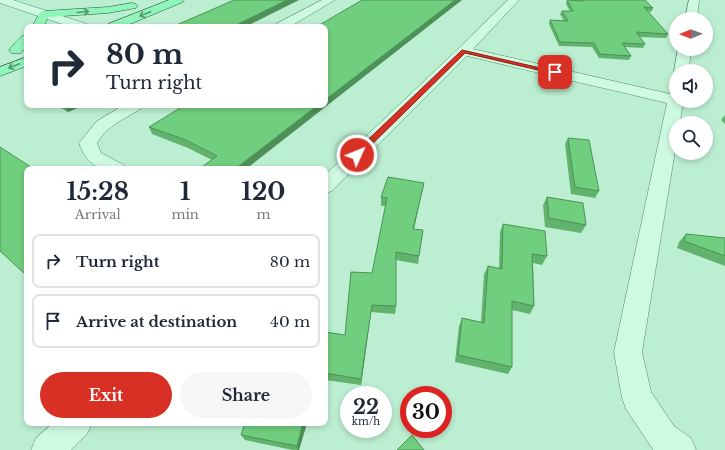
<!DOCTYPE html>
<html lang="en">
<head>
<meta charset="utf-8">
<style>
  :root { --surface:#fff; --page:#f6f6f7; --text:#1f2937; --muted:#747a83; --line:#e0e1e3; --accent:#d93025 }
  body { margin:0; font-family:"Libre Baskerville",serif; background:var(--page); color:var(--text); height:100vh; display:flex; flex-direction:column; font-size:15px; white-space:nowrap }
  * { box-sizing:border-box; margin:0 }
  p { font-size:13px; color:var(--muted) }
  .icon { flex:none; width:22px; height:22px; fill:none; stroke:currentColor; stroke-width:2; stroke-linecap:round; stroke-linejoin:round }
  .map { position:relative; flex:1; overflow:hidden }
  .drawer { position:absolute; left:24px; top:166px; width:304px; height:260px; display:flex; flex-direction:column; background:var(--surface); border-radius:8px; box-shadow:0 2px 6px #0003 }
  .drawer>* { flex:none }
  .guide { position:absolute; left:24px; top:24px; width:304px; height:84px; border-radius:8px; box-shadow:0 2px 6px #0003; background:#fff; color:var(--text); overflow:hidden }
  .needle { width:26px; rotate:269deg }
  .buttons { position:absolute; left:669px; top:12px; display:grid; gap:8px }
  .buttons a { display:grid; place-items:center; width:44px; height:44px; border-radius:50%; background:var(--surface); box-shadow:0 2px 6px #0003; font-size:20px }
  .speed { position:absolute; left:340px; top:386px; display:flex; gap:8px; font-size:20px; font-weight:700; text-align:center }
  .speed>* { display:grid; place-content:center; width:52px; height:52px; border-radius:50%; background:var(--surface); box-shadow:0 2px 6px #0003; line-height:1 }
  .speed small { font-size:10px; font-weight:400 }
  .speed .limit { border:6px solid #d22; background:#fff; color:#111 }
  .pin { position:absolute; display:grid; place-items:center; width:34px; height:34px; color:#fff; margin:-17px; border-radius:8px; box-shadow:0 2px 6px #0006 }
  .me { position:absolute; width:44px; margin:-22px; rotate:46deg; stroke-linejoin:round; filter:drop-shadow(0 0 3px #0008) }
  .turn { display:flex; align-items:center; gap:14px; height:84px; padding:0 16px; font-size:18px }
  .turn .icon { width:52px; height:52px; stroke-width:2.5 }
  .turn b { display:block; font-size:28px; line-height:34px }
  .eta { display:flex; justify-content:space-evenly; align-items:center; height:68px; text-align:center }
  .eta b { font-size:24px; font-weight:700; line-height:28px }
  .button { display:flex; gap:8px; margin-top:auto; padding:8px 16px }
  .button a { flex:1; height:46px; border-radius:24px; background:var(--accent); color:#fff; font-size:16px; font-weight:700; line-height:46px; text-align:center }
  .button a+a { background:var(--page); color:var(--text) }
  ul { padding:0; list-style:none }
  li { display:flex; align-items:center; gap:12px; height:54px; margin:0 8px 6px; padding:0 8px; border:2px solid var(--line); border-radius:8px }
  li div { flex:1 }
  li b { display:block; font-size:15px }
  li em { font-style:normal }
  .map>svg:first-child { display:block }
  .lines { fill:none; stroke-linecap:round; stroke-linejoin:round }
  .minor-casing { stroke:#558762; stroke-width:1 }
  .tertiary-casing { stroke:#558762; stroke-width:1 }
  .primary-casing { stroke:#2a5432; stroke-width:1 }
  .minor { fill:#cffae2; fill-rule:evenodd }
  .tertiary { fill:#cffae2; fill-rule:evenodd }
  .primary { fill:#90f5bb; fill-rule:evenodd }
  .wall { fill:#60b26c }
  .shaded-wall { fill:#4e9158 }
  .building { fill:#70cf7e; stroke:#4e9158 }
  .oneway { stroke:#55956e }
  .route { fill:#d93025; stroke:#8d1f18 }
</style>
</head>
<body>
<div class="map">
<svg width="725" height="450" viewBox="0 0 725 450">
  <rect width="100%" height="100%" fill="#bcefd2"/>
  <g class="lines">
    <defs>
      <g id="minor">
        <polygon points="322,0 335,0 289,27 274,27 276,24"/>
        <polygon points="508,0 519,0 473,49 670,94 676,92 676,101 683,101 680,123 676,123 676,145 642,352 651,392 674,426 691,438 696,450 653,450 652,448 626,409 622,398 614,352 667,103 467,56 332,191 325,193 325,175 459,48"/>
        <polygon points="689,0 699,0 697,19 685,19"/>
        <polygon points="678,49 692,49 688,71 676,71 676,74 674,71"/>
        <path d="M124 105H144L142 108 115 124 104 133 97 143 101 153 124 165 127 169C100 169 89 170 79 143L97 121Z"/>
        <polygon points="53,423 92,423 87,434 71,450 31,450 36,438"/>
      </g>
      <polygon id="tertiary" points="0,0 13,0 87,24 89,27 71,27 0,3"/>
      <g id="primary">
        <polygon points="169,0 184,0 183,2 123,27 106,27 108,24"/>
        <polygon points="132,3 136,4 138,6 136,8 108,13 48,17 44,27 32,27 40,12 44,11 108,7"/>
        <path d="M27 34V46L21 53H11L9 50C14 44 20 36 27 34Z"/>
        <polygon points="27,57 27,66 0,76 0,67"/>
      </g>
    </defs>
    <use href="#minor" class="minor-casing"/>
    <use href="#tertiary" class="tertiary-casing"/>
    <use href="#primary" class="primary-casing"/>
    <use href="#minor" class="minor"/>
    <use href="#tertiary" class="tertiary"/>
    <use href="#primary" class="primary"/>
  </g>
  <g class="wall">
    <polygon points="462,0 212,160 188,148 152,134 149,127"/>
    <polygon points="567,0 580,1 579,0 645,0 653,8 651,12 647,11 668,34 666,38 640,37 645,44 643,48 625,47 631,56 629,60 599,58 592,47 559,46 549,24 550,20 564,21 560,14 562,11 570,11 566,4"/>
    <polygon points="56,105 84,105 68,112"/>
    <polygon points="725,115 725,124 721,120"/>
    <polygon points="568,138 599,191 595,198 571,194 565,144"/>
    <polygon points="424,183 414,229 419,256 418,264 396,260 396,306 395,314 371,312 361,385 325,380 325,332 345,335 372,273 386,206 381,206 381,197"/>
    <polygon points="547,197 586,225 581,233 545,227 543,205"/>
    <polygon points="503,224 547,256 542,265 533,263 534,306 530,314 512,310 512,367 508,374 455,362 459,326 462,318 481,322 484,274 488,266 499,268 500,232"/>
    <polygon points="686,234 725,238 725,266 677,248 679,242"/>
    <polygon points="307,423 299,450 293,450 245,440 241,435"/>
  </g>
  <g class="shaded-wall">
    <polygon points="287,0 299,0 245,27 232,27"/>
    <polygon points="455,0 462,0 246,169 235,169 318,105 325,105 325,100"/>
    <polygon points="64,105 84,105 68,112"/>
    <polygon points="424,183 412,237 413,229"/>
    <polygon points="372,305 371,312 361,385 361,379"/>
    <polygon points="303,423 307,423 299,450 298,450 297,446"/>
  </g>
  <g class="building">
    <polygon points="234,0 287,0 232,27 172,27"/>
    <polygon points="362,0 455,0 325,100 325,27 316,27"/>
    <polygon points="567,0 583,1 583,0 645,0 653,8 644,7 668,34 636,32 645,44 622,43 631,56 600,54 594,43 560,42 550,20 568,21 562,11 573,11"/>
    <polygon points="185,105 318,105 235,169 199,169 217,156 186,140 149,127"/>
    <polygon points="568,138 589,140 599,191 575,187"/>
    <polygon points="0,147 34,169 27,169 27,273 25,274 0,251"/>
    <polygon points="388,177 424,183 413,229 423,230 419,256 396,252 396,306 372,305 361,379 325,373 325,332 345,335 351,272 372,273 387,198 381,197"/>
    <polygon points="547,197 583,203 586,225 549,218"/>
    <polygon points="503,224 545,231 547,256 532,254 534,306 512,301 512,367 458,355 462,318 484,323 488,266 502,269"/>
    <polygon points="686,234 725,238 725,256 684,241"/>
    <polygon points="245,423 303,423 297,446 241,435"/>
    <polygon points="412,435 424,450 397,450"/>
  </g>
  <defs><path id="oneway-shaft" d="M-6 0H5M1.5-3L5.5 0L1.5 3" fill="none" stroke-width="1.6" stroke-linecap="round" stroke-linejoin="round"/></defs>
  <g class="oneway">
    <use href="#oneway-shaft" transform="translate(83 12) rotate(-5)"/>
    <use href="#oneway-shaft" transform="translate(145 14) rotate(158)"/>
    <use href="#oneway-shaft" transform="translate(14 66) rotate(158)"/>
  </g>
  <polygon class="route" points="462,50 558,72 555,74 465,53 360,156 354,156 354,153"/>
</svg>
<div class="buttons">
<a><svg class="needle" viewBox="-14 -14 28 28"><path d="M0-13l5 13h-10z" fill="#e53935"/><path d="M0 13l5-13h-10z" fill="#747a83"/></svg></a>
<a><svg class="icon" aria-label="sound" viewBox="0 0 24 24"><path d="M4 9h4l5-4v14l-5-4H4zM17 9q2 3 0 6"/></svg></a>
<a><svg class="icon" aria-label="search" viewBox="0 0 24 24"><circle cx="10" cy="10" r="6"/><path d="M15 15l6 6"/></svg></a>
</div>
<div class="speed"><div>22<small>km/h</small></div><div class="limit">30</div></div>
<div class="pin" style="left:555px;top:72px;background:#d93025"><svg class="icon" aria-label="arrive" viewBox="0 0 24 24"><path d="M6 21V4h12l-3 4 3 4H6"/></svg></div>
<svg class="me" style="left:357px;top:155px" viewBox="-20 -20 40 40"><circle r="17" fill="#d93025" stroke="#fff" stroke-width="3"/><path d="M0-11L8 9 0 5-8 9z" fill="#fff"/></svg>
<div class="guide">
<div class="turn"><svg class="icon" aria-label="right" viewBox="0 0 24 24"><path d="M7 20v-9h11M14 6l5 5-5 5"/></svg><div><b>80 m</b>Turn right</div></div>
</div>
<section class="drawer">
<div class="eta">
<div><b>15:28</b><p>Arrival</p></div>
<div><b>1</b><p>min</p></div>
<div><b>120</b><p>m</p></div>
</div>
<ul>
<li><svg class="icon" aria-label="right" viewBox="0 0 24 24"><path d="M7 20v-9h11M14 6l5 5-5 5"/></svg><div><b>Turn right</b></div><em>80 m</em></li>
<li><svg class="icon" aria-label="arrive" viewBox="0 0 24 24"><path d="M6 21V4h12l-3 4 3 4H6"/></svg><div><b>Arrive at destination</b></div><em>40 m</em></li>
</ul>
<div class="button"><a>Exit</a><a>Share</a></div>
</section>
</div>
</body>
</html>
